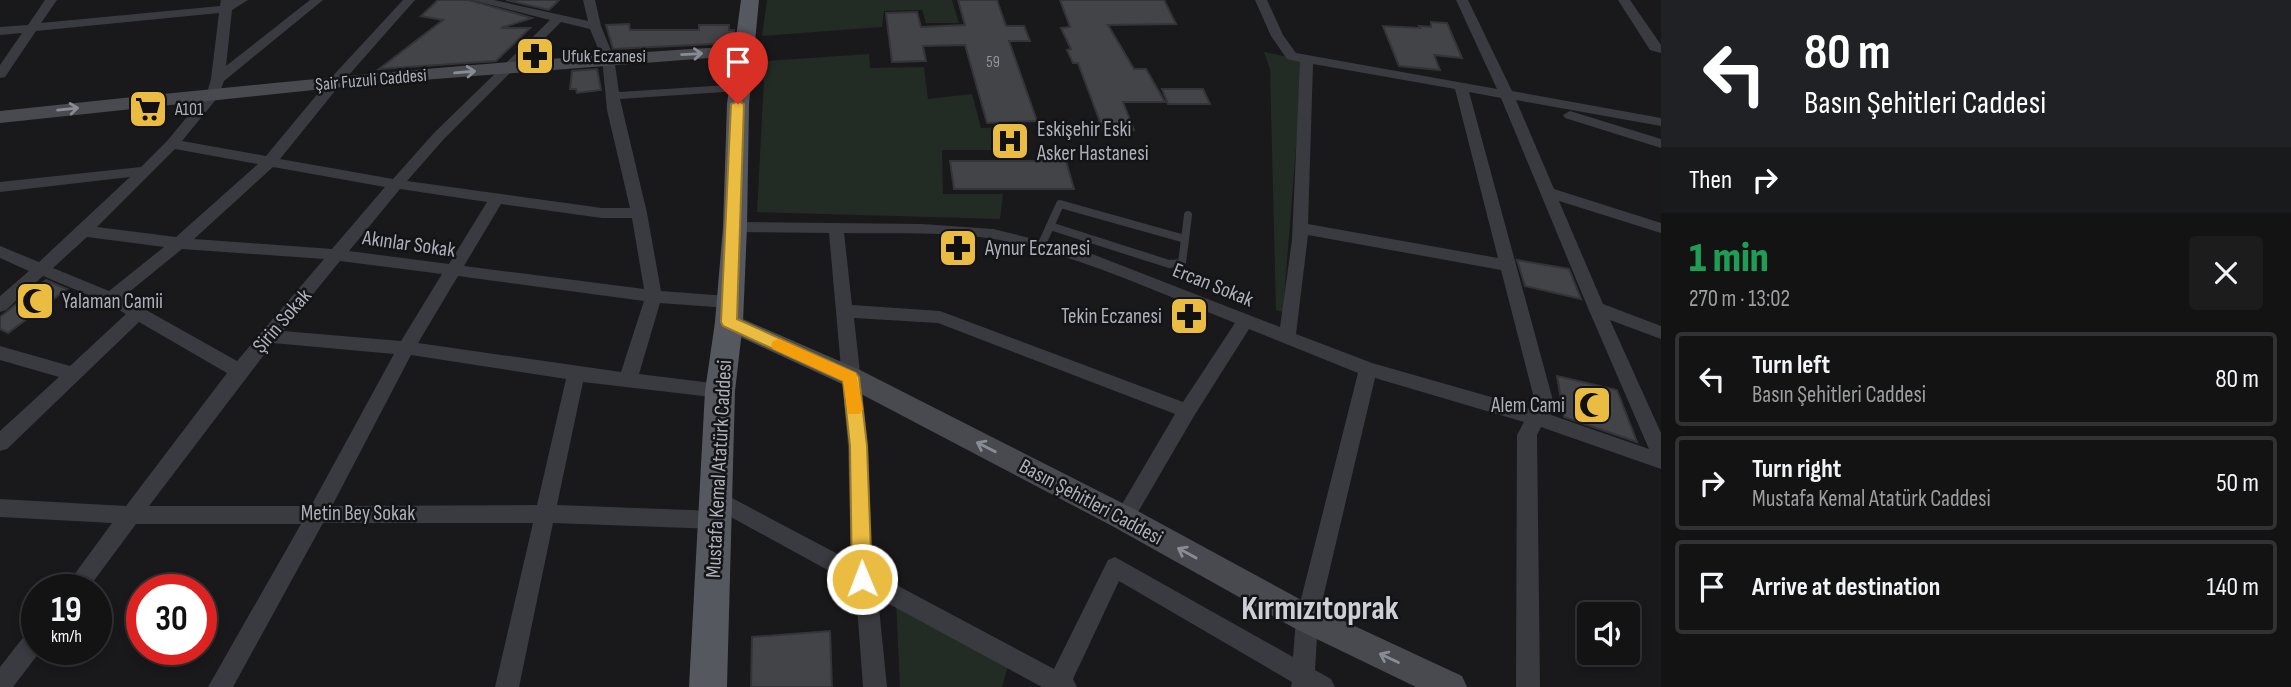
<!DOCTYPE html>
<html lang="en">
<head>
<meta charset="utf-8">
<style>
  :root { --surface:#131314; --page:#1c1c1d; --text:#f1f3f6; --muted:#9d9ea0; --line:#323234 }
  body { margin:0; font-family:"Sofia Sans Condensed",sans-serif; background:var(--page); color:var(--text); height:100vh; display:flex; flex-direction:column; font-size:26px; white-space:nowrap }
  * { box-sizing:border-box; margin:0 }
  p { font-size:23px; color:var(--muted) }
  .icon { flex:none; width:38px; height:38px; fill:none; stroke:currentColor; stroke-width:2; stroke-linecap:round; stroke-linejoin:round }
  .map { position:relative; flex:1; overflow:hidden }
  .sheet { display:flex; flex-direction:column; background:var(--surface); width:630px }
  .sheet>* { flex:none }
  .hud { background:#202124; color:#fff; overflow:hidden }
  .tools { position:absolute; left:1577px; top:602px; display:grid; gap:14px }
  .tools a { display:grid; place-items:center; width:63px; height:63px; border-radius:7px; background:var(--surface); box-shadow:0 4px 10px #0003,0 0 0 2px var(--line); font-size:35px }
  .speed { position:absolute; left:21px; top:574px; display:flex; gap:14px; font-size:35px; font-weight:700; text-align:center }
  .speed>* { display:grid; place-content:center; width:91px; height:91px; border-radius:50%; background:var(--surface); box-shadow:0 4px 10px #0003,0 0 0 2px var(--line); line-height:1 }
  .speed small { font-size:18px; font-weight:400 }
  .speed .limit { border:10px solid #d22; background:#fff; color:#111 }
  .pin { position:absolute; display:grid; place-items:center; width:60px; height:60px; color:#fff; margin:-72px -30px; border-radius:50% 50% 50% 0; rotate:-45deg; box-shadow:0 0 7px #0007 }
  .pin .icon { rotate:45deg }
  .me { position:absolute; width:77px; margin:-38px; rotate:359deg; stroke-linejoin:round; filter:drop-shadow(0 0 5px #0008) }
  .turn { display:flex; align-items:center; gap:24px; height:147px; padding:0 28px; font-size:32px }
  .turn .icon { width:91px; height:91px; stroke-width:2.5 }
  .turn b { display:block; font-size:49px; line-height:60px }
  .then { display:flex; align-items:center; height:66px; padding:0 28px; background:#0003; gap:14px; font-size:26px }
  .round { display:grid; place-items:center; flex:none; width:74px; height:74px; border-radius:7px; background:var(--page) }
  .head { display:flex; align-items:center; justify-content:space-between; height:119px; padding:0 28px }
  h1 { font-size:42px; font-weight:800; line-height:52px; color:#1e9e55 }
  ul { padding:0; list-style:none }
  li { display:flex; align-items:center; gap:21px; height:94px; margin:0 14px 10px; padding:0 14px; border:4px solid var(--line); border-radius:7px }
  li div { flex:1 }
  li b { display:block; font-size:26px }
  li em { font-style:normal }
  main { display:flex; flex:1; min-height:0 }
  .map>svg:first-child { display:block }
  .green { fill:#232b25 }
  .building { fill:#434448; stroke:#343337; stroke-width:2 }
  .lines { fill:none; stroke-linecap:round; stroke-linejoin:round }
  .service { stroke:#3a3b40; stroke-width:8 }
  .minor { fill:#3a3b40; fill-rule:evenodd }
  .secondary { fill:#484a50; fill-rule:evenodd }
  .primary { fill:#56585f; fill-rule:evenodd }
  .oneway { stroke:#898c95 }
  .route { fill:#eabc42; stroke:#987a2b; stroke-width:2 }
  .slow { fill:#f59e0b }
  .labels { text-anchor:middle; dominant-baseline:central; stroke-width:5; stroke-linejoin:round; paint-order:stroke }
  .far-number-label { font-size:16px; fill:#92959e }
  .far-poi-label { font-size:18px; fill:#acb0ba; stroke:#141416; text-anchor:start }
  .far-street-label { font-size:18px; fill:#acb0ba; stroke:#141416 }
  .poi-label { font-size:21px; fill:#acb0ba; stroke:#141416; text-anchor:start }
  .street-label { font-size:21px; fill:#acb0ba; stroke:#141416 }
  .near-district-label { font-size:33px; font-weight:bold; fill:#cdcfd6; stroke:#141416 }
</style>
</head>
<body>
<main>
<div class="map">
<svg width="1661" height="687" viewBox="0 0 1661 687">
  <rect width="100%" height="100%" fill="#19191b"/>
  <g class="green">
    <polygon points="767,0 952,0 959,23 926,23 922,10 884,11 882,27 762,36"/>
    <polygon points="1264,52 1303,60 1283,312 1276,310 1270,69"/>
    <polygon points="869,54 870,68 924,67 928,99 972,94 981,128 1012,127 1016,150 942,150 943,194 1003,194 1000,219 757,212 765,61"/>
    <polygon points="896,599 1010,659 1002,687 900,687"/>
  </g>
  <g class="building">
    <polygon points="438,0 469,0 532,18 501,28 530,28 496,61 379,69 443,20 421,16"/>
    <polygon points="506,0 559,0 549,10"/>
    <polygon points="958,0 997,0 1006,26 1024,26 1030,41 1009,41 1037,121 987,123 965,45 923,46 926,61 892,62 886,13 917,12 921,27 965,25"/>
    <polygon points="1060,0 1164,0 1176,24 1108,25 1134,69 1146,69 1165,102 1123,102 1134,130 1103,130 1078,63 1073,63 1067,50 1071,49 1061,28 1070,27"/>
    <polygon points="1431,22 1447,23 1462,58 1434,55 1440,70 1399,66 1383,26 1420,28 1419,26 1431,27"/>
    <polygon points="629,24 630,30 699,30 699,25 729,25 729,30 734,30 733,43 613,49 606,25"/>
    <polygon points="597,69 601,90 577,93 576,89 570,89 572,71"/>
    <polygon points="1162,89 1203,89 1210,104 1168,104"/>
    <polygon points="950,161 1066,161 1074,189 954,189"/>
    <polygon points="1517,260 1569,269 1581,299 1525,286"/>
    <polygon points="46,280 67,289 8,333 0,329 0,317"/>
    <polygon points="1557,376 1617,390 1637,442 1564,417"/>
    <polygon points="830,631 832,687 751,687 752,637"/>
  </g>
  <g class="lines">
    <g class="service">
      <polyline points="1050,226 1169,264 1182,263 1188,215"/>
      <polyline points="1041,246 1060,204 1185,239"/>
    </g>
    <g class="minor">
      <path d="M45 0H57L41 23 220 6 221 0H248L232 10 226 66 310 0H323L224 81 218 97 182 141 266 156 329 80 403 0H415L339 86 280 159 393 179 433 134 550 20 472 0H494L588 21 583 0H595L601 26 614 58 619 92 744 84 746 87 739 91 620 99 647 213 661 291 728 296 736 302 728 308 660 303 639 374 720 384 726 386 729 391 726 396 720 398 583 382 557 505 716 511 723 514 726 520 723 526 716 529 553 523 519 687H495L533 523H323L233 687H208L301 524H136L87 590H63L112 523 0 517V499L126 506 227 373 139 322 7 449 0 451V431L59 377 0 360V346L70 366 126 314 105 302 43 276 6 310 0 312V296L29 271 0 258V246L39 262 130 177 0 192V182L141 167 167 141 207 93 211 79 219 13 36 31 5 77 0 78V65L22 33 0 35V27L28 25ZM561 22 590 29 602 58 607 110 630 208H602L407 181 443 140ZM175 149 258 164 176 237 97 227ZM273 167 385 187 332 249 194 239ZM400 189 487 202 449 264 349 251ZM501 204 602 218H632L644 289 464 266ZM87 237 164 247 109 291 53 268ZM182 249 324 259 237 361 123 297ZM340 261 442 274 401 341 283 331ZM458 276 644 301 621 372 418 343ZM273 343 394 354 311 506H149ZM411 355 566 379 537 505 332 506Z"/>
      <path d="M1255 0H1267L1283 35 1296 53 1497 89 1456 0H1468L1512 91 1661 118V126L1516 100 1554 189 1661 223V233L1559 201 1603 304 1661 326V339L1610 320 1661 433V469L1541 427 1537 435 1540 687H1516L1517 435 1524 422 1375 378 1318 619 1315 670 1331 679 1335 687H1291L1292 682 1119 581 1073 679 1077 687H1042L878 598 887 687H863L856 592 853 584 718 510 715 504 718 498 725 495 732 498 851 561 848 446 829 233 735 232 727 227 735 222 922 224 993 229 1087 252 1280 327 1292 240 1300 62 1287 59 1271 36ZM1313 64 1455 89 1498 258 1308 224ZM1469 92 1501 98 1588 308 1649 449 1551 415 1555 408ZM844 233C893 234 945 231 994 239 1077 254 1156 292 1235 323L1183 402 940 311 852 305ZM1308 235 1501 270 1536 406 1533 409 1372 363 1296 334ZM854 318 938 323 1175 414 1114 518 1117 524 1124 527 1131 524 1194 416 1249 329 1358 373 1296 619 1293 657 1115 557 1108 560 1054 669 872 572 868 446Z"/>
      <polygon points="1618,0 1630,0 1661,45 1661,53 1650,50"/>
      <polygon points="1570,111 1661,139 1661,148 1565,118 1563,115"/>
      <polygon points="37,627 37,649 42,649 13,687 0,687 0,667 29,630"/>
    </g>
    <g class="secondary">
      <path d="M742 46 748 47 751 51 748 55 371 84 0 123V111C247 85 494 60 742 46Z"/>
      <polygon points="729,313 860,370 1134,509 1318,609 1462,676 1467,687 1416,687 1296,629 1114,527 842,384 721,328 717,322 721,316"/>
    </g>
    <polygon class="primary" points="741,0 759,0 749,104 747,227 743,322 735,391 727,687 689,687 705,391 715,322 723,227 727,104"/>
  </g>
  <defs><path id="oneway-shaft" d="M-6 0H5M1.5-3L5.5 0L1.5 3" fill="none" stroke-width="1.6" stroke-linecap="round" stroke-linejoin="round" transform="scale(1.75)"/></defs>
  <g class="oneway">
    <use href="#oneway-shaft" transform="translate(692 54) rotate(-3)"/>
    <use href="#oneway-shaft" transform="translate(465 72) rotate(-5)"/>
    <use href="#oneway-shaft" transform="translate(68 109) rotate(-6)"/>
    <use href="#oneway-shaft" transform="translate(986 447) rotate(-153)"/>
    <use href="#oneway-shaft" transform="translate(1187 553) rotate(-151)"/>
    <use href="#oneway-shaft" transform="translate(1389 658) rotate(-155)"/>
  </g>
  <polygon class="route" points="738,101 744,104 737,319 856,373 859,377 867,446 872,579 869,586 862,588 855,586 852,579 850,446 843,381 723,326 721,322 731,104"/>
  <polygon class="slow" points="779,339 856,373 863,409 860,414 848,414 843,381 773,349 771,345 773,341"/>
  <defs>
    <symbol id="pharmacy-square" viewBox="-11 -11 22 22"><rect x="-9" y="-9" width="18" height="18" rx="4" fill="#eabc42" stroke="#141416"/><path d="M-2-6h4v4h4v4h-4v4h-4v-4h-4v-4h4Z" fill="#111"/></symbol>
    <symbol id="supermarket-square" viewBox="-11 -11 22 22"><rect x="-9" y="-9" width="18" height="18" rx="4" fill="#eabc42" stroke="#141416"/><path d="M-6-5.5h2.5l.6 2H6L4.5 2H-2.5L-4.4-4H-6ZM-1.5 3.2a1.3 1.3 0 1 0 .1 0ZM3 3.2a1.3 1.3 0 1 0 .1 0Z" fill="#111"/></symbol>
    <symbol id="hospital-square" viewBox="-11 -11 22 22"><rect x="-9" y="-9" width="18" height="18" rx="4" fill="#eabc42" stroke="#141416"/><path d="M-5-5h3v3.5h4V-5h3V5h-3V1.5h-4V5h-3Z" fill="#111"/></symbol>
    <symbol id="mosque-square" viewBox="-11 -11 22 22"><rect x="-9" y="-9" width="18" height="18" rx="4" fill="#eabc42" stroke="#141416"/><path d="M3.5-4.9A6 6 0 1 0 3.5 4.9A5 5 0 1 1 3.5-4.9Z" fill="#111"/></symbol>
  </defs>
  <g fill-rule="evenodd">
    <use href="#pharmacy-square" x="513" y="34" width="44" height="44"/>
    <use href="#supermarket-square" x="126" y="87" width="44" height="44"/>
    <use href="#hospital-square" x="988" y="119" width="44" height="44"/>
    <use href="#pharmacy-square" x="936" y="226" width="44" height="44"/>
    <use href="#mosque-square" x="13" y="279" width="44" height="44"/>
    <use href="#pharmacy-square" x="1167" y="294" width="44" height="44"/>
    <use href="#mosque-square" x="1570" y="383" width="44" height="44"/>
  </g>
  <g class="labels">
    <g class="far-number-label">
      <text x="993" y="62">59</text>
    </g>
    <g class="far-poi-label">
      <text x="562" y="56">Ufuk Eczanesi</text>
      <text x="175" y="109">A101</text>
    </g>
    <g class="far-street-label">
      <text transform="translate(371 80) rotate(-5)">Şair Fuzuli Caddesi</text>
    </g>
    <g class="poi-label">
      <text x="1037" y="129">Eskişehir Eski<tspan x="1037" dy="24">Asker Hastanesi</tspan></text>
      <text x="985" y="248">Aynur Eczanesi</text>
      <text x="62" y="301">Yalaman Camii</text>
      <text x="1162" y="316" text-anchor="end">Tekin Eczanesi</text>
      <text x="1565" y="405" text-anchor="end">Alem Cami</text>
    </g>
    <g class="street-label">
      <text transform="translate(409 244) rotate(8)">Akınlar Sokak</text>
      <text transform="translate(1213 285) rotate(22)">Ercan Sokak</text>
      <text transform="translate(282 321) rotate(-49)">Şirin Sokak</text>
      <text transform="translate(719 469) rotate(-87)">Mustafa Kemal Atatürk Caddesi</text>
      <text transform="translate(1091 502) rotate(28)">Basın Şehitleri Caddesi</text>
      <text x="358" y="513">Metin Bey Sokak</text>
    </g>
    <g class="near-district-label">
      <text x="1320" y="609">Kırmızıtoprak</text>
    </g>
  </g>
</svg>
<div class="tools">
<a><svg class="icon" aria-label="sound" viewBox="0 0 24 24"><path d="M4 9h4l5-4v14l-5-4H4zM17 9q2 3 0 6"/></svg></a>
</div>
<div class="speed"><div>19<small>km/h</small></div><div class="limit">30</div></div>
<div class="pin" style="left:738px;top:104px;background:#d93025"><svg class="icon" aria-label="arrive" viewBox="0 0 24 24"><path d="M6 21V4h12l-3 4 3 4H6"/></svg></div>
<svg class="me" style="left:862px;top:579px" viewBox="-20 -20 40 40"><circle r="17" fill="#eabc42" stroke="#fff" stroke-width="3"/><path d="M0-11L8 9 0 5-8 9z" fill="#fff"/></svg>
</div>
<section class="sheet">
<div class="hud">
<div class="turn"><svg class="icon" aria-label="left" viewBox="0 0 24 24"><path d="M17 20v-9H6M10 6l-5 5 5 5"/></svg><div><b>80 m</b>Basın Şehitleri Caddesi</div></div>
<div class="then">Then<svg class="icon" aria-label="right" viewBox="0 0 24 24"><path d="M7 20v-9h11M14 6l5 5-5 5"/></svg></div>
</div>
<div class="head"><div><h1>1 min</h1><p>270 m · 13:02</p></div><a class="round"><svg class="icon" aria-label="close" viewBox="0 0 24 24"><path d="M6 6l12 12M18 6L6 18"/></svg></a></div>
<ul>
<li><svg class="icon" aria-label="left" viewBox="0 0 24 24"><path d="M17 20v-9H6M10 6l-5 5 5 5"/></svg><div><b>Turn left</b><p>Basın Şehitleri Caddesi</p></div><em>80 m</em></li>
<li><svg class="icon" aria-label="right" viewBox="0 0 24 24"><path d="M7 20v-9h11M14 6l5 5-5 5"/></svg><div><b>Turn right</b><p>Mustafa Kemal Atatürk Caddesi</p></div><em>50 m</em></li>
<li><svg class="icon" aria-label="arrive" viewBox="0 0 24 24"><path d="M6 21V4h12l-3 4 3 4H6"/></svg><div><b>Arrive at destination</b></div><em>140 m</em></li>
</ul>
</section>
</main>
</body>
</html>
